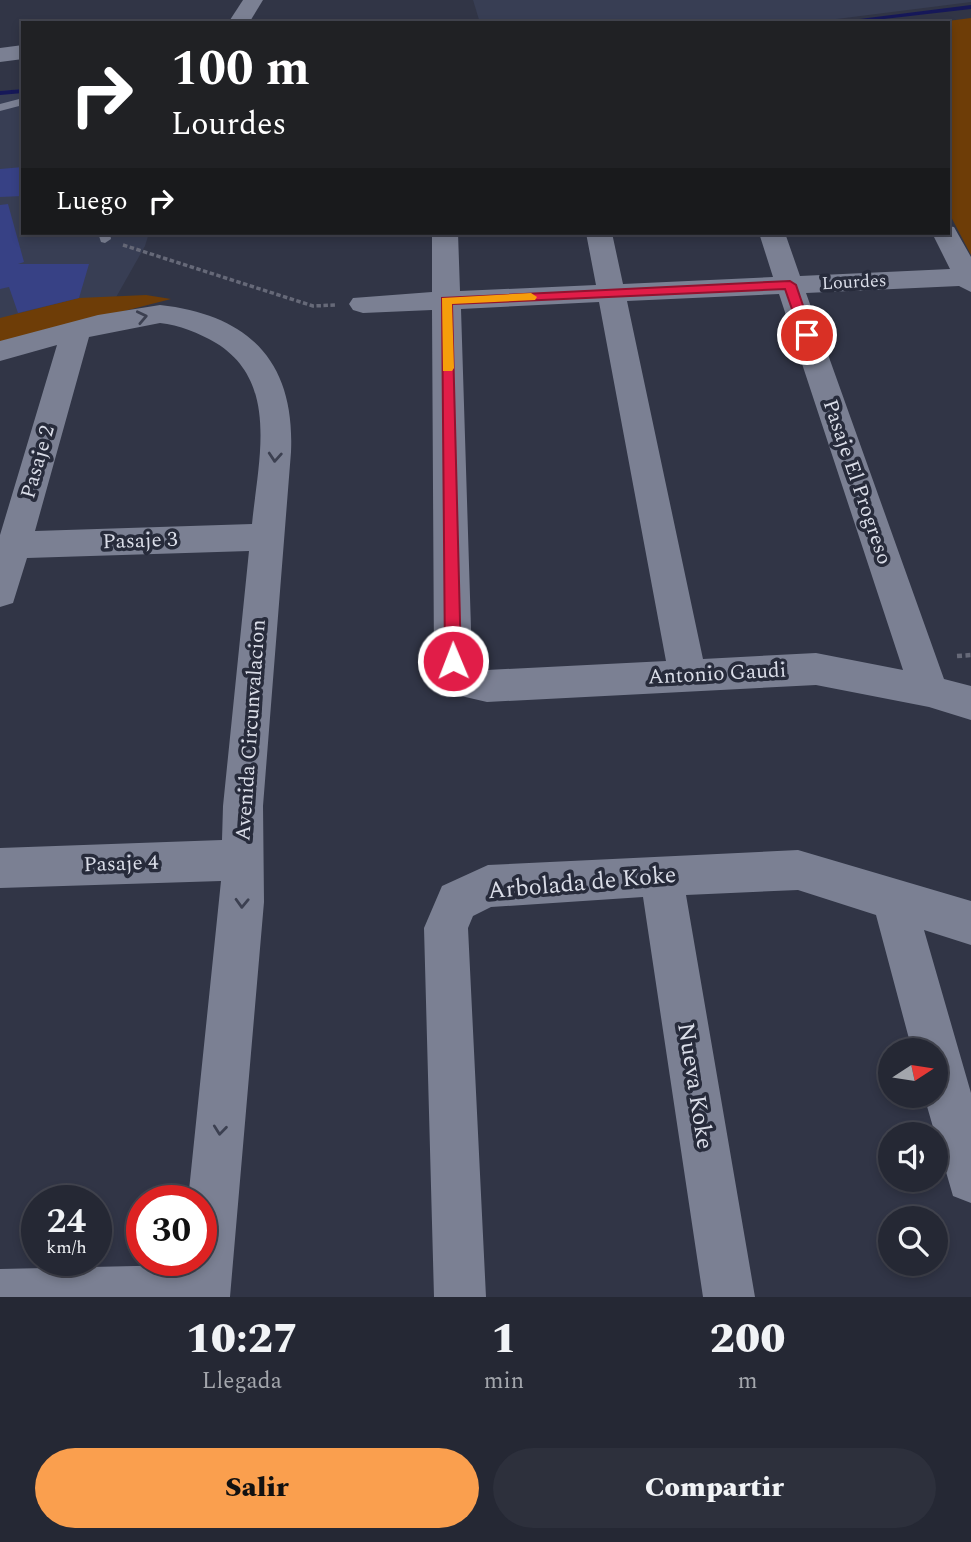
<!DOCTYPE html>
<html lang="es">
<head>
<meta charset="utf-8">
<style>
  :root { --surface:#252834; --page:#2d303c; --text:#f1f3f6; --muted:#a3a6ac; --line:#42444f; --accent:#fa9f4e }
  body { margin:0; font-family:Spectral,serif; background:var(--page); color:var(--text); height:100vh; display:flex; flex-direction:column; font-size:26px; white-space:nowrap }
  * { box-sizing:border-box; margin:0 }
  p { font-size:23px; color:var(--muted) }
  .icon { flex:none; width:38px; height:38px; fill:none; stroke:currentColor; stroke-width:2; stroke-linecap:round; stroke-linejoin:round }
  .map { position:relative; height:1297px; overflow:hidden }
  .drawer { display:flex; flex-direction:column; background:var(--surface); flex:1 }
  .drawer>* { flex:none }
  .hud { position:absolute; left:21px; top:21px; width:929px; height:214px; border-radius:0px; box-shadow:0 4px 10px #0003,0 0 0 2px var(--line); background:#202124; color:#fff; overflow:hidden }
  .needle { width:46px; rotate:78deg }
  .controls { position:absolute; left:878px; top:1038px; display:grid; gap:14px }
  .controls a { display:grid; place-items:center; width:70px; height:70px; border-radius:50%; background:var(--surface); box-shadow:0 4px 10px #0003,0 0 0 2px var(--line); font-size:35px }
  .speed { position:absolute; left:21px; top:1185px; display:flex; gap:14px; font-size:35px; font-weight:700; text-align:center }
  .speed>* { display:grid; place-content:center; width:91px; height:91px; border-radius:50%; background:var(--surface); box-shadow:0 4px 10px #0003,0 0 0 2px var(--line); line-height:1 }
  .speed small { font-size:18px; font-weight:400 }
  .speed .limit { border:10px solid #d22; background:#fff; color:#111 }
  .pin { position:absolute; display:grid; place-items:center; width:60px; height:60px; color:#fff; margin:-30px; border:4px solid #fff; border-radius:50%; box-shadow:0 2px 7px #0007 }
  .me { position:absolute; width:77px; margin:-38px; rotate:359deg; stroke-linejoin:round; filter:drop-shadow(0 0 5px #0008) }
  .turn { display:flex; align-items:center; gap:24px; height:147px; padding:0 35px; font-size:32px }
  .turn .icon { width:91px; height:91px; stroke-width:2.5 }
  .turn b { display:block; font-size:49px; line-height:60px }
  .then { display:flex; align-items:center; height:66px; padding:0 35px; background:#0003; gap:14px; font-size:26px }
  .eta { display:flex; justify-content:space-evenly; align-items:center; height:119px; text-align:center }
  .eta b { font-size:42px; font-weight:800; line-height:49px }
  .primary-button { display:flex; gap:14px; margin-top:auto; padding:14px 35px }
  .primary-button a { flex:1; height:80px; border-radius:42px; background:var(--accent); color:#111; font-size:28px; font-weight:800; line-height:80px; text-align:center }
  .primary-button a+a { background:var(--page); color:var(--text) }
  .map>svg:first-child { display:block }
  .built { fill:#383e54 }
  .green { fill:#6e3d07 }
  .lines { fill:none; stroke-linecap:round; stroke-linejoin:round }
  .stream { fill:#161859; fill-rule:evenodd }
  .building { fill:#374185 }
  .path-far1 { stroke:#666978; stroke-width:3.5; stroke-dasharray:4.5 2.5; stroke-linecap:butt }
  .path { stroke:#666978; stroke-width:4.5; stroke-dasharray:5 3.5; stroke-linecap:butt }
  .lane { fill:#7b8093; fill-rule:evenodd }
  .street { fill:#7b8093; fill-rule:evenodd }
  .oneway { stroke:#3c4051 }
  .route { fill:#e11d48; stroke:#92132f; stroke-width:2 }
  .slow { fill:#f59e0b }
  .labels { text-anchor:middle; dominant-baseline:central; stroke-width:7; stroke-linejoin:round; paint-order:stroke }
  .far-street-label { font-size:18px; fill:#dadde8; stroke:#272b3b }
  .street-label { font-size:21px; fill:#dadde8; stroke:#272b3b }
  .near-street-label { font-size:24px; fill:#dadde8; stroke:#272b3b }
</style>
</head>
<body>
<div class="map">
<svg width="971" height="1297" viewBox="0 0 971 1297">
  <rect width="100%" height="100%" fill="#313546"/>
  <g class="built">
    <polygon points="473,0 971,0 971,2 805,23 480,23"/>
    <polygon points="23,89 23,233 149,233 145,246 106,315 0,343 0,91"/>
  </g>
  <g class="green">
    <polygon points="971,18 971,255 949,213 948,23 932,23"/>
    <polygon points="146,295 171,299 0,343 0,318 79,298"/>
  </g>
  <g class="lines">
    <g class="stream">
      <polygon points="971,5 971,9 849,23 828,23"/>
      <polygon points="23,89 23,93 0,95 0,91"/>
    </g>
  </g>
  <g class="building">
    <polygon points="23,167 23,196 0,197 0,169"/>
    <polygon points="8,204 24,262 18,264 89,264 79,298 18,313 9,287 0,289 0,205"/>
  </g>
  <g class="lines">
    <polyline class="path-far1" points="123,245 313,306 335,305"/>
    <polyline class="path" points="957,656 971,655"/>
    <g class="lane">
      <polygon points="23,98 23,105 0,111 0,104"/>
      <polygon points="98,233 110,233 111,239 105,243 101,242"/>
    </g>
    <g class="street">
      <polygon points="243,0 263,0 249,23 228,23"/>
      <polygon points="23,45 23,59 0,62 0,48"/>
      <path d="M948 226 954 227 971 257V292L959 286 806 293 944 679 971 686V720L929 707 816 685 487 702 448 693 434 661 432 310 363 313 353 310 349 304 353 298 432 292V233H458L460 291 596 285 586 233H612L623 284 773 277 759 233H785L800 276 950 269 932 233H948ZM779 294 903 670 816 653 703 659 627 301ZM599 302 666 661 487 670 474 668 472 661 461 309Z"/>
      <path d="M160 305C250 315 295 362 291 452L263 806 264 902 230 1297H0V1269L181 1265 182 1260H201V1200H188L221 881 0 888V848L222 840 223 806 249 551 27 558 13 603 0 607V535L57 345 0 361V341L98 315ZM160 323C179 325 199 333 216 343 280 382 258 461 252 524L35 531 89 337Z"/>
      <polygon points="798,850 971,901 971,945 924,930 971,1093 971,1203 953,1196 924,1096 936,1096 936,1050 912,1050 876,915 798,890 686,895 755,1297 703,1297 643,897 491,907 473,916 468,928 486,1297 434,1297 424,928 442,886 488,865"/>
    </g>
  </g>
  <defs><path id="oneway-chevron" d="M-2-3.5L2.5 0L-2 3.5" fill="none" stroke-width="1.6" stroke-linecap="round" stroke-linejoin="round" transform="scale(1.75)"/></defs>
  <g class="oneway">
    <use href="#oneway-chevron" transform="translate(142 317) rotate(-12)"/>
    <use href="#oneway-chevron" transform="translate(275 457) rotate(94)"/>
    <use href="#oneway-chevron" transform="translate(242 903) rotate(92)"/>
    <use href="#oneway-chevron" transform="translate(220 1130) rotate(96)"/>
  </g>
  <polygon class="route" points="790,281 796,285 813,335 811,338 807,339 801,335 785,289 452,304 461,661 458,666 447,666 445,661 442,298"/>
  <polygon class="slow" points="531,293 537,297 535,300 452,304 454,368 452,371 443,371 442,298"/>
  <g class="labels">
    <g class="far-street-label">
      <text transform="translate(854 282) rotate(-3)">Lourdes</text>
    </g>
    <g class="street-label">
      <text transform="translate(38 462) rotate(-74)">Pasaje 2</text>
      <text transform="translate(857 482) rotate(71)">Pasaje El Progreso</text>
      <text transform="translate(140 541) rotate(-2)">Pasaje 3</text>
      <text transform="translate(717 674) rotate(-3)">Antonio Gaudi</text>
      <text transform="translate(251 730) rotate(-86)">Avenida Circunvalacion</text>
      <text transform="translate(121 864) rotate(-2)">Pasaje 4</text>
    </g>
    <g class="near-street-label">
      <text transform="translate(582 883) rotate(-5)">Arbolada de Koke</text>
      <text transform="translate(695 1086) rotate(81)">Nueva Koke</text>
    </g>
  </g>
</svg>
<div class="controls">
<a><svg class="needle" viewBox="-14 -14 28 28"><path d="M0-13l5 13h-10z" fill="#e53935"/><path d="M0 13l5-13h-10z" fill="#a3a6ac"/></svg></a>
<a><svg class="icon" aria-label="sound" viewBox="0 0 24 24"><path d="M4 9h4l5-4v14l-5-4H4zM17 9q2 3 0 6"/></svg></a>
<a><svg class="icon" aria-label="search" viewBox="0 0 24 24"><circle cx="10" cy="10" r="6"/><path d="M15 15l6 6"/></svg></a>
</div>
<div class="speed"><div>24<small>km/h</small></div><div class="limit">30</div></div>
<div class="pin" style="left:807px;top:335px;background:#d93025"><svg class="icon" aria-label="arrive" viewBox="0 0 24 24"><path d="M6 21V4h12l-3 4 3 4H6"/></svg></div>
<svg class="me" style="left:453px;top:661px" viewBox="-20 -20 40 40"><circle r="17" fill="#e11d48" stroke="#fff" stroke-width="3"/><path d="M0-11L8 9 0 5-8 9z" fill="#fff"/></svg>
<div class="hud">
<div class="turn"><svg class="icon" aria-label="right" viewBox="0 0 24 24"><path d="M7 20v-9h11M14 6l5 5-5 5"/></svg><div><b>100 m</b>Lourdes</div></div>
<div class="then">Luego<svg class="icon" aria-label="right" viewBox="0 0 24 24"><path d="M7 20v-9h11M14 6l5 5-5 5"/></svg></div>
</div>
</div>
<section class="drawer">
<div class="eta">
<div><b>10:27</b><p>Llegada</p></div>
<div><b>1</b><p>min</p></div>
<div><b>200</b><p>m</p></div>
</div>
<div class="primary-button"><a>Salir</a><a>Compartir</a></div>
</section>
</body>
</html>
